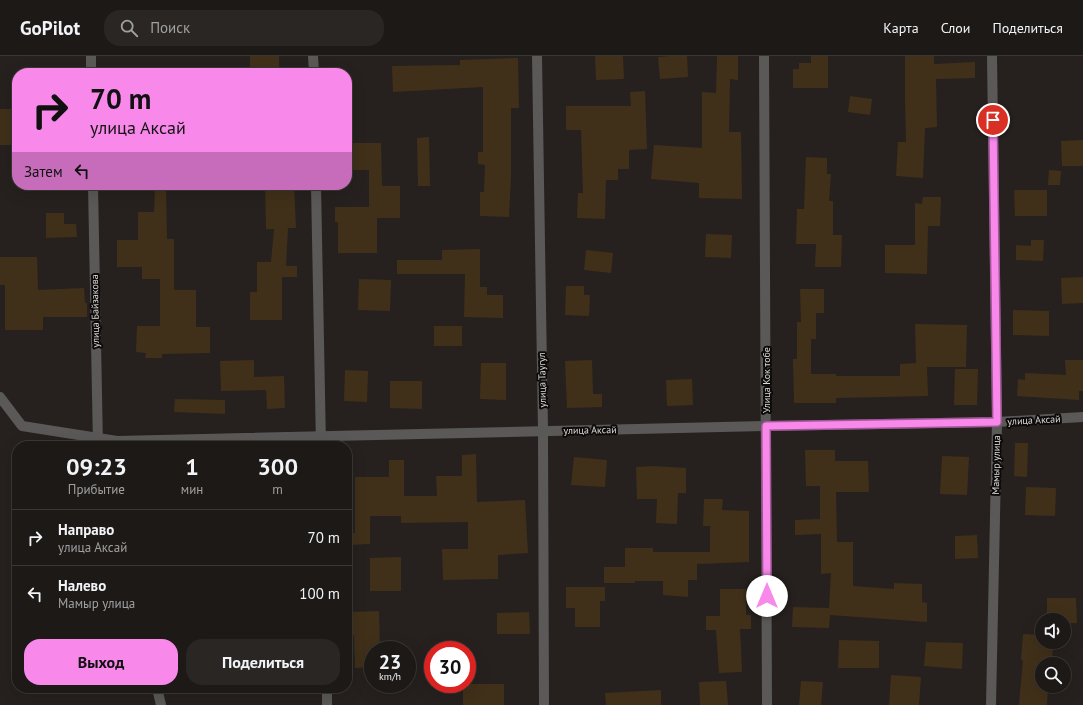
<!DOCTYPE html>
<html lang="ru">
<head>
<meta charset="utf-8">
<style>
  :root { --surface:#1c1916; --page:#292623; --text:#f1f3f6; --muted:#a0a0a1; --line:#3a3835; --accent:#f888ea }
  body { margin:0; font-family:"PT Sans",sans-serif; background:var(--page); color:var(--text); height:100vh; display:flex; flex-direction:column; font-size:15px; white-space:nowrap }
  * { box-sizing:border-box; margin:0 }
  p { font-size:13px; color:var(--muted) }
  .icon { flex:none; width:22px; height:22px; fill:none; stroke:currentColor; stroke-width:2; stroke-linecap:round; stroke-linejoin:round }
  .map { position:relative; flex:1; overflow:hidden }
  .panel { position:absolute; left:12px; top:385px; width:340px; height:252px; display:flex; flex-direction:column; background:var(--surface); border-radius:16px; box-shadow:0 4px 16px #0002,0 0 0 1px var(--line) }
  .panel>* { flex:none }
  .banner { position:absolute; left:12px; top:12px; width:340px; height:122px; border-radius:16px; box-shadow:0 4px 16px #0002,0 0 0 1px var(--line); background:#f888ea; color:#111; overflow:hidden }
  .buttons { position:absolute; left:1035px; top:557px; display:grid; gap:8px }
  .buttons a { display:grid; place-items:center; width:36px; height:36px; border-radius:50%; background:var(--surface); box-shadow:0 4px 16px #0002,0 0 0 1px var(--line); font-size:20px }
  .speed { position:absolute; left:364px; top:585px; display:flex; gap:8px; font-size:20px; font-weight:700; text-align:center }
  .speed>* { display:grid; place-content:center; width:52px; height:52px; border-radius:50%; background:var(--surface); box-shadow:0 4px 16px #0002,0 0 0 1px var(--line); line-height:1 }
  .speed small { font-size:10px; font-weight:400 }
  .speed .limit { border:6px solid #d22; background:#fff; color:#111 }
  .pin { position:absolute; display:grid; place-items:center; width:34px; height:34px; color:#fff; margin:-17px; border:2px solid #fff; border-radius:50%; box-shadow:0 1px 4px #0007 }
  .me { position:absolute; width:44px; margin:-22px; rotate:0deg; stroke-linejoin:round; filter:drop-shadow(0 0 3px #0008) }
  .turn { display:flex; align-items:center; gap:14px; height:84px; padding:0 12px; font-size:18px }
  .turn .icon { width:52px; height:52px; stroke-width:2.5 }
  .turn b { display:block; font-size:28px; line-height:34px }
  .then { display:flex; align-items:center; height:38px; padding:0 12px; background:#0003; gap:8px; font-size:15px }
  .eta { display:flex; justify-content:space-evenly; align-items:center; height:68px; text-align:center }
  .eta b { font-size:24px; font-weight:700; line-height:28px }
  .action { display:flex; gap:8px; margin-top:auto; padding:8px 12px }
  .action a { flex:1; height:46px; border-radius:16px; background:var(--accent); color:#111; font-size:16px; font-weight:700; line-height:46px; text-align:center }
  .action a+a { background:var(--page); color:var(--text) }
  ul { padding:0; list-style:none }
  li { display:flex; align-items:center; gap:12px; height:56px; padding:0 12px; border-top:1px solid var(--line) }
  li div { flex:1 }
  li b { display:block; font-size:15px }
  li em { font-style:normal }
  header { display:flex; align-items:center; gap:24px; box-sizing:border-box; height:56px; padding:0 20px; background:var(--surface); border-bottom:1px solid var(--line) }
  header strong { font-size:19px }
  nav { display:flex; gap:22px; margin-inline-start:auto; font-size:14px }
  .search { width:280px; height:36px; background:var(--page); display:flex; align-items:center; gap:10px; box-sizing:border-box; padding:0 14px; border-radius:16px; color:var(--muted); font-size:15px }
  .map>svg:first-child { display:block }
  .building { fill:#40301a }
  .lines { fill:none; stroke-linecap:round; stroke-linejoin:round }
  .street { stroke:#5b5957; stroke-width:10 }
  .route-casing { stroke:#a15898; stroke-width:10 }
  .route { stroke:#f888ea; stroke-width:7 }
  .labels { text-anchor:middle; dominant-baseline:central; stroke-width:4; stroke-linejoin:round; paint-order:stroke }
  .street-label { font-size:10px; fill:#dcd9d7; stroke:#0d0b0a }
</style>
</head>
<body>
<header>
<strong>GoPilot</strong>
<div class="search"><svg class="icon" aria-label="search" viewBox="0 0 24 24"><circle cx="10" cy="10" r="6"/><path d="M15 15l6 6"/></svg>Поиск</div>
<nav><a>Карта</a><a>Слои</a><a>Поделиться</a></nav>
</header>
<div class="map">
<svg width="1083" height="649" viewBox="0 0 1083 649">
  <rect width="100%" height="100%" fill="#26211e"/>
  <g class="building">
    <rect x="250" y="0" width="29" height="17"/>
    <polygon points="595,0 623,0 624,23 596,24"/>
    <polygon points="671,0 687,0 688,21 660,23 658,1"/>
    <polygon points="717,0 738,0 738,24 730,23 729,76 741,76 742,143 699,142 699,127 651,123 654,89 702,92 702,36 716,37"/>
    <polygon points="811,0 828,0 828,32 793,32 793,13 799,13 799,7 811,7"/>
    <polygon points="905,0 934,0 934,8 975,6 975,22 936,23 937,71 925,72 923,122 896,120 898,86 906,86 905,44"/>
    <polygon points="518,2 519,52 511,52 511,121 509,161 480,160 480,136 484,136 485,109 478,108 478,96 483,96 483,31 393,36 392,10 460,9 460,4"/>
    <polygon points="645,35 647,93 629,94 629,113 618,113 618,124 606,124 605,163 577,162 578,137 583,137 581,74 566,74 566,50 631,50 630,36"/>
    <polygon points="850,40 872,43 870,59 848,56"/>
    <rect x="0" y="53" width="15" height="36"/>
    <polygon points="429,81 430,130 418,130 417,82"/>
    <polygon points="1083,84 1083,110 1062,110 1061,85"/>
    <polygon points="347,87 381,87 382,130 400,130 400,162 377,162 377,197 338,197 338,166 335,166 335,151 369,151 369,114 347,114"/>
    <polygon points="806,101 827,102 827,118 831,118 829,145 833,145 833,179 842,179 841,211 815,211 816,188 796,188 797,153 804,153"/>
    <polygon points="1049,114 1061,115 1060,129 1048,129"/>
    <polygon points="155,129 166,129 167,183 174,183 174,234 196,234 196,271 210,271 210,297 162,298 162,302 145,302 146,297 136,296 137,270 160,270 160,223 142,223 142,211 117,211 117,184 138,184 138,156 154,156"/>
    <polygon points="265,129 294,129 296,172 288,172 286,210 297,210 297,221 282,221 282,264 250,264 250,236 257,236 257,206 271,206 274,173 266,173"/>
    <polygon points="1014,134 1047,134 1047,160 1015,160"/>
    <polygon points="923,141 941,141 940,170 928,170 927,218 885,217 885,189 915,189 915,147 922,148"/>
    <polygon points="46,157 64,157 64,168 76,168 77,181 46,182"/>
    <polygon points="706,178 732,179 731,202 705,201"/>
    <polygon points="1031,184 1044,184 1043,205 1016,204 1016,189 1031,190"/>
    <polygon points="480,193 480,231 487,231 487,239 503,239 503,262 464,261 465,218 397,218 397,204 442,204 442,194"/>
    <polygon points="586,194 613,197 611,217 584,214"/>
    <polygon points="0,201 37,201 38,234 84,232 85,247 87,247 87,261 43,261 43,274 5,274 5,229 0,229"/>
    <polygon points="1083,221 1083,247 1062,248 1061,222"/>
    <polygon points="359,223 391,224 390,255 358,254"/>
    <polygon points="566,230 584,230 584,239 590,239 589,260 565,259"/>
    <polygon points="800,233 824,233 824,257 816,257 816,283 811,283 811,318 836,318 836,320 900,320 900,308 916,307 915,268 967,269 966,311 927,311 928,340 836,342 836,347 794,347 793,303 797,303 797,266 801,266"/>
    <polygon points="1013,254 1049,255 1049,280 1013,279"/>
    <rect x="434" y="270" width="28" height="20"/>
    <polygon points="254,304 254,321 284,320 285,352 267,353 266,334 221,335 220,305"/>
    <polygon points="592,304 593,338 602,338 602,351 567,352 565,305"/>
    <polygon points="1065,304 1083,304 1083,335 1079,335 1079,344 1017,340 1018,323 1025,324 1025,317 1066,319"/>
    <polygon points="481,307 506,307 506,344 480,343"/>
    <polygon points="955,313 978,313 977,349 954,349"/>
    <polygon points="345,314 368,315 367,346 344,345"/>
    <polygon points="692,323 693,349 667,350 666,324"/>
    <polygon points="390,325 422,325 422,353 390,352"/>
    <polygon points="175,343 225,344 225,358 174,356"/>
    <polygon points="1015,387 1028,387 1027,421 1014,420"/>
    <polygon points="805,394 835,394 835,405 868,405 869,436 836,436 837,486 853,486 853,530 894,533 894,527 922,528 922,546 927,547 927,566 830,559 829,572 792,571 793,551 829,552 831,517 821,518 821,478 795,479 795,464 820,463 820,430 806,430"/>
    <polygon points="476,398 477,446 525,444 528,497 498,499 498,523 443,524 442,493 468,493 468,466 401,467 401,460 370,460 370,488 347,489 347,477 355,477 355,421 389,421 389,404 404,404 404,440 437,440 436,420 462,420 462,399"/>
    <polygon points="942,400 969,401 967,439 940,438"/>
    <polygon points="574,401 607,404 605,431 571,429"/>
    <polygon points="653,410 686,412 686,437 678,437 677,468 656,467 657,443 637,443 636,411"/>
    <polygon points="1026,431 1056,432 1055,460 1025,459"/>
    <polygon points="704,443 723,443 722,454 749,455 749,506 697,508 697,524 688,524 688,541 663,539 663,525 635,525 635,527 604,527 604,511 625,511 625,492 653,492 653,496 710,496 710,470 703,470"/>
    <polygon points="977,479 978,502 955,503 955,480"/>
    <polygon points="401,501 401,535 370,535 370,502"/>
    <polygon points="566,531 605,531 605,545 600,545 600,571 575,571 575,552 566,552"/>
    <polygon points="720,533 746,533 746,559 751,559 751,573 740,573 742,616 719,617 716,574 706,574 706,560 720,560"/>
    <polygon points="1047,542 1076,542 1077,567 1064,567 1064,564 1047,564"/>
    <polygon points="379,555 380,594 373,594 373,611 355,612 354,579 350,580 349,556"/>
    <polygon points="529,556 530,578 497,578 497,557"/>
    <polygon points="1023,578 1042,579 1042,586 1053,586 1052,606 1042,605 1042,630 1048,630 1047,649 1019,649 1023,604 1021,604"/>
    <polygon points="839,584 879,585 879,612 838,612"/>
    <polygon points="926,586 963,587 962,613 924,610"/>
    <polygon points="891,619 921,621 919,649 889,649"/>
    <polygon points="726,625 728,649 700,649 699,626"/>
    <polygon points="801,625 823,626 821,649 799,649"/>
    <rect x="463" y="628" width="41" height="21"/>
    <polygon points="661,634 661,649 606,649 605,637"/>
  </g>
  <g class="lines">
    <g class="street">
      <polyline points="91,0 91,17"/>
      <polyline points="313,0 314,17"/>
      <polyline points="537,0 543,375 544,649"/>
      <polyline points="764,0 767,649"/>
      <polyline points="93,129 98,390"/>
      <polyline points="316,129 321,390"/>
      <polyline points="0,341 22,370 117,385 766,370 997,366 1083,361"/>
      <polyline points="157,632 161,649"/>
      <polyline points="327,632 327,649"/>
      <polyline points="991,649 997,366 992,0"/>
    </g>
  </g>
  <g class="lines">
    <defs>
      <polyline id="route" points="767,540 766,370 997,366 993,64"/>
    </defs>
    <use href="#route" class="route-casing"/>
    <use href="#route" class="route"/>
  </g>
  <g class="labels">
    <g class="street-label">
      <text transform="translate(95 255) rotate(-91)">улица Байзакова</text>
      <text transform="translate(542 324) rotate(-91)">улица Таугул</text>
      <text transform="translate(766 324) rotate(-90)">Улица Кок тобе</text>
      <text transform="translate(1034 364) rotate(-3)">улица Аксай</text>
      <text transform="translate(590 374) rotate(-1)">улица Аксай</text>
      <text transform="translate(996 409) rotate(-89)">Мамыр улица</text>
    </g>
  </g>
</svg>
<div class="buttons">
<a><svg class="icon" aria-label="sound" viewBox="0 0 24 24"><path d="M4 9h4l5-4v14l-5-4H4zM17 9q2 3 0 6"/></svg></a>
<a><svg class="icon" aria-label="search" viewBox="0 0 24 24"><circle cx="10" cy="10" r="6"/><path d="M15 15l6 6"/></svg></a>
</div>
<div class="speed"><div>23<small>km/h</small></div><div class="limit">30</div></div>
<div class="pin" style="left:993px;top:64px;background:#d93025"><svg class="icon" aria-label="arrive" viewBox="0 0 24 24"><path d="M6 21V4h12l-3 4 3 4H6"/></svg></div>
<svg class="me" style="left:767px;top:540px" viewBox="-20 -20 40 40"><circle r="19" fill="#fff"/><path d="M0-13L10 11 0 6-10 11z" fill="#f888ea"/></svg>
<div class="banner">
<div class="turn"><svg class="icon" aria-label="right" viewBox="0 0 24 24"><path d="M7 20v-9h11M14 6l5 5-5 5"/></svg><div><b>70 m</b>улица Аксай</div></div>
<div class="then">Затем<svg class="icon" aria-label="left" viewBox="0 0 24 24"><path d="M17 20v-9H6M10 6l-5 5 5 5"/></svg></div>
</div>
<section class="panel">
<div class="eta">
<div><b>09:23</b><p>Прибытие</p></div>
<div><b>1</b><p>мин</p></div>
<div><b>300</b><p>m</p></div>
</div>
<ul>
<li><svg class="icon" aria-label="right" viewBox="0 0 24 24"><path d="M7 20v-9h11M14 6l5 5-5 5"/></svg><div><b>Направо</b><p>улица Аксай</p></div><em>70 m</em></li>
<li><svg class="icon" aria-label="left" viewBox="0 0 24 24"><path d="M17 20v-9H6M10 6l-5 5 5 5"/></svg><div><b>Налево</b><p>Мамыр улица</p></div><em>100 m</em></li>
</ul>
<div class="action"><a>Выход</a><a>Поделиться</a></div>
</section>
</div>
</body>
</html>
